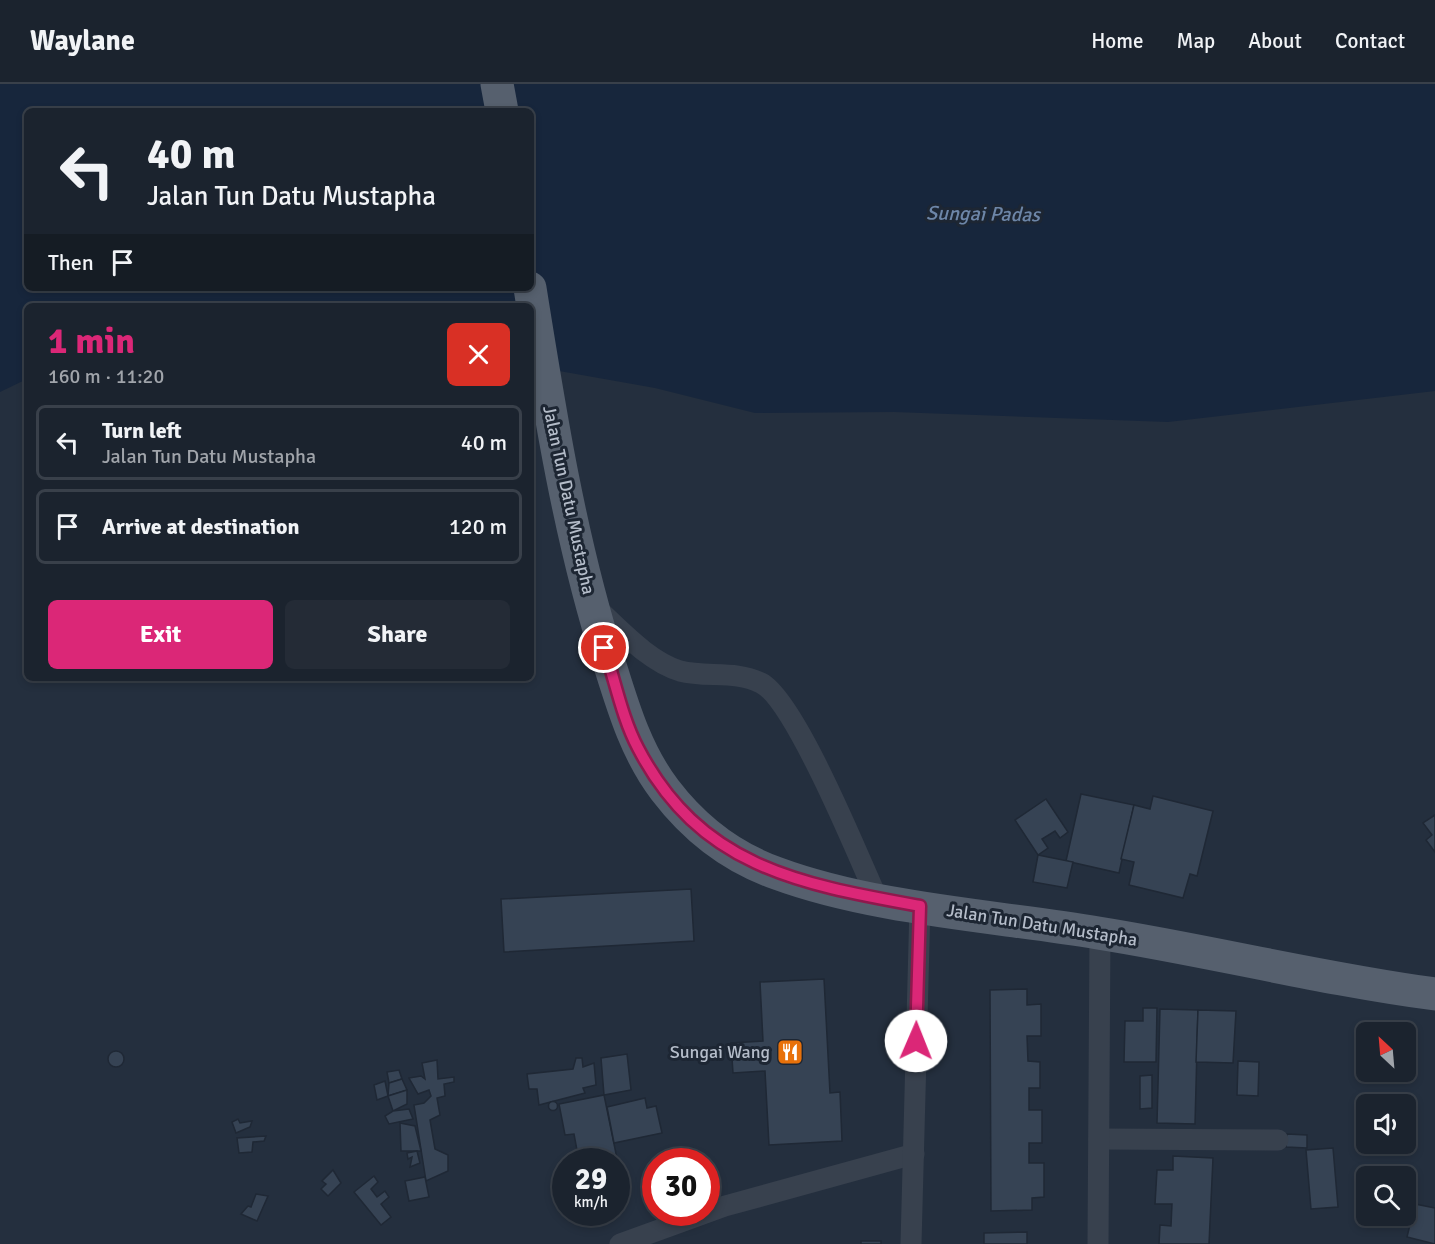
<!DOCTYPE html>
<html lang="en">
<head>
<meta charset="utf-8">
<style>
  :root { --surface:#1b232e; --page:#242b36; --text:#f1f3f6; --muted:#a0a4aa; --line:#39404a; --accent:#db2777 }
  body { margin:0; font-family:Signika,sans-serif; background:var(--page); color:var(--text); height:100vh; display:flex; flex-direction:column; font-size:22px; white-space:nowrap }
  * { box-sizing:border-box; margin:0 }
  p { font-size:20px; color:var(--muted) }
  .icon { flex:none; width:33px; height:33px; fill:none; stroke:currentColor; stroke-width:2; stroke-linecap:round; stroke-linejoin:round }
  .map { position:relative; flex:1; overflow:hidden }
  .details { position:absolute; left:24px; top:219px; width:510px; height:378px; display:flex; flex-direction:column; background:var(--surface); border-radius:9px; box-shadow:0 3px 9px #0003,0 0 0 2px var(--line) }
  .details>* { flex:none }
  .top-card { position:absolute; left:24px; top:24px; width:510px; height:183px; border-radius:9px; box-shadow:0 3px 9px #0003,0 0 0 2px var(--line); background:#1b232e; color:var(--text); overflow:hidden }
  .needle { width:39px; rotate:334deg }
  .fabs { position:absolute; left:1356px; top:938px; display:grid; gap:12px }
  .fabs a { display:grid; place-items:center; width:60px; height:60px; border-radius:9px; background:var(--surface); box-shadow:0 3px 9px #0003,0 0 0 2px var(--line); font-size:30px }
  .speed { position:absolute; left:552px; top:1064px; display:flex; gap:12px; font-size:30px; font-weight:700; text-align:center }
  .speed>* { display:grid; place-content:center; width:78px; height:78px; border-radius:50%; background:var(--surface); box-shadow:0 3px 9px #0003,0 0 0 2px var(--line); line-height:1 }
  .speed small { font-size:15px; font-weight:400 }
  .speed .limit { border:9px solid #d22; background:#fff; color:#111 }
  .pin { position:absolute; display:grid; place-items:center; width:51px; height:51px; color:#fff; margin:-26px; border:3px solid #fff; border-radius:50%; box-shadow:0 2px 6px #0007 }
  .me { position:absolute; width:66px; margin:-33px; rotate:1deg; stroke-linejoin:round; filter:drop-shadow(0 0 4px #0008) }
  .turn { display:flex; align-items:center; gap:21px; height:126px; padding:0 24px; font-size:27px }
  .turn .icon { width:78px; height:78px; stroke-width:2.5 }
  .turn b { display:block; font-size:42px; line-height:51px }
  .then { display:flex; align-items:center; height:57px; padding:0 24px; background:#0003; gap:12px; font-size:22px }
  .round { display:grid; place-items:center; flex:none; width:63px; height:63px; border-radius:9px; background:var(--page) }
  .headline { display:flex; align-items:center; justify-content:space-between; height:102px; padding:0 24px }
  h1 { font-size:36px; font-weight:700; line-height:45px; color:var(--accent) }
  .button { display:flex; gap:12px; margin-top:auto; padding:12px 24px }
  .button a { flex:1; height:69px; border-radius:9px; background:var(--accent); color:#fff; font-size:24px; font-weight:700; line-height:69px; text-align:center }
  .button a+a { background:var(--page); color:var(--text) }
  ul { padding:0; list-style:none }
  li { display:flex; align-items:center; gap:18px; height:75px; margin:0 12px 9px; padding:0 12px; border:3px solid var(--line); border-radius:9px }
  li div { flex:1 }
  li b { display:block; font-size:22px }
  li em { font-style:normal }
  header { display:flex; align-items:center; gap:36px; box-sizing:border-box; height:84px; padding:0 30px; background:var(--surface); border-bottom:2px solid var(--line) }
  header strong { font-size:28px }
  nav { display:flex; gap:33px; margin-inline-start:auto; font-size:21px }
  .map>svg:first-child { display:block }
  .water { fill:#17263c; fill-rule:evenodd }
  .building { fill:#364354; stroke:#1f2835; stroke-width:1.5 }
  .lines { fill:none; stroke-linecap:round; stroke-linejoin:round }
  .street { stroke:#38414e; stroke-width:21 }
  .primary { stroke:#56606e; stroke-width:33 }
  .route-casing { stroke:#8e194d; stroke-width:15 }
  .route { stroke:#db2777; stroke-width:10 }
  .labels { text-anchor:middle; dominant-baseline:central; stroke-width:6; stroke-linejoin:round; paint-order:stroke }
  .street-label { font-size:18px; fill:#b4bcc9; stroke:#1d2633 }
  .poi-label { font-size:18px; fill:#b4bcc9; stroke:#1d2633; text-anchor:end }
  .water-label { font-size:20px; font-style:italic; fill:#6d86a8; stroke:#1d2633 }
</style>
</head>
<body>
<header>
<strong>Waylane</strong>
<nav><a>Home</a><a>Map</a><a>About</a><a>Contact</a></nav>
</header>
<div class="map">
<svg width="1435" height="1160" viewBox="0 0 1435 1160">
  <rect width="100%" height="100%" fill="#242f3e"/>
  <path class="water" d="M0 0H1435V307L1168 338 894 328 755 329 655 304 531 282V222H27V295L0 308ZM27 27H531V204H27Z"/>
  <g class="building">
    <polygon points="1081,710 1134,721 1119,789 1066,777"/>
    <polygon points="1153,712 1213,727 1197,792 1190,790 1183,814 1129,801 1134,778 1121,775 1134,721 1150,725"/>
    <polygon points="1046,715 1068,748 1060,754 1055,747 1042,755 1048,764 1038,771 1015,736"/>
    <polygon points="1435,731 1435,768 1426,756 1432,751 1423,739"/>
    <polygon points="1038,771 1073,778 1067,804 1033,798"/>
    <polygon points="691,805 694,857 504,868 501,815"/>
    <polygon points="824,895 830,1009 840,1008 842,1057 769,1061 765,987 733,989 731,959 763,957 760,898"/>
    <polygon points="1027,905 1027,921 1041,920 1041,952 1027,952 1028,977 1040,978 1040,1004 1029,1004 1029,1026 1042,1026 1042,1059 1029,1059 1029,1079 1044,1079 1044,1113 1032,1114 1032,1126 991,1127 990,906"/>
    <polygon points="1143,924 1157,924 1156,978 1124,978 1125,937 1143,937"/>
    <polygon points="1160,925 1198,926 1195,1040 1157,1039"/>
    <polygon points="1198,926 1236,927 1233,979 1196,978"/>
    <circle cx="116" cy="975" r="8"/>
    <polygon points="627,970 631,1006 604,1011 601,974"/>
    <polygon points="576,974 582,974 583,983 594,979 596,1001 583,1004 585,1009 539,1021 537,1005 529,1005 527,990 573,985"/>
    <polygon points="437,976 438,995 454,993 454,998 444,1000 445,1012 437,1014 440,1031 430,1036 435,1065 448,1071 448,1087 426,1097 414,1021 424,1019 431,1012 429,1006 418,1010 409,994 421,992 425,995 422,979"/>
    <polygon points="1238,977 1259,978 1258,1012 1237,1011"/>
    <polygon points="399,986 402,995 389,999 387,988"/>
    <polygon points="1152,991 1152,1024 1140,1025 1140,992"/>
    <polygon points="402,995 407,1006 388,1012 389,999"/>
    <polygon points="385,997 388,1012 377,1016 374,1001"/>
    <polygon points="407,1006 407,1020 393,1027 388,1012"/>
    <polygon points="604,1011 621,1094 616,1095 616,1077 596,1077 596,1075 579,1077 574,1050 565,1051 559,1020"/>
    <polygon points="645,1014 647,1024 656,1022 662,1049 614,1059 607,1023"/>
    <circle cx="553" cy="1022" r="4.5"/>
    <polygon points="409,1025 413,1035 389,1040 385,1032 393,1027"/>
    <polygon points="238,1035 240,1039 252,1037 250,1043 236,1049 232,1038"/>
    <polygon points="400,1039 415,1042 421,1067 401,1067"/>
    <polygon points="1287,1050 1307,1051 1307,1064 1286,1063"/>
    <polygon points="266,1052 264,1057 253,1058 252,1068 239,1069 237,1054"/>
    <polygon points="1333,1064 1338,1123 1311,1125 1306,1066"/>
    <polygon points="417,1067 420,1079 410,1083 412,1073 408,1075 407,1069"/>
    <polygon points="1173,1072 1213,1074 1209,1160 1159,1160 1160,1141 1171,1142 1172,1120 1155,1120 1157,1086 1173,1086"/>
    <polygon points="333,1086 341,1099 328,1112 321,1105 326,1100 322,1097"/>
    <polygon points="374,1092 378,1098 371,1105 377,1113 385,1107 389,1113 381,1120 391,1133 381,1141 354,1108"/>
    <polygon points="425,1093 429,1113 409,1117 405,1097"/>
    <polygon points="256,1110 268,1112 257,1137 241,1130 248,1122 251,1123"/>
    <polygon points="1415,1120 1435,1124 1435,1160 1407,1153"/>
    <polygon points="1027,1148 1027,1160 984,1160 984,1149"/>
    <rect x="861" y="1157" width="20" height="3"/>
  </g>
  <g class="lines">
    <g class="street">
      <path d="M593 521C618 543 647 577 680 587 707 594 735 586 761 599 795 616 859 774 877 814"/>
      <polyline points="1099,1055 1278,1056"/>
      <polyline points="620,1160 725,1122 914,1070"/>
      <polyline points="911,1160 920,822"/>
      <polyline points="1098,1160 1100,849"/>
    </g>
    <g class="primary">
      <polyline points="497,0 502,27"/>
      <path d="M530 204C550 330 570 456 609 578 623 623 636 668 665 706 694 744 731 773 776 789 873 825 996 832 1098 849 1211 867 1322 895 1435 910"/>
    </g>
  </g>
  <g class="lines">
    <defs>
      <path id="route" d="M604 564C615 596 622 634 638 664 700 783 799 800 920 822L916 957"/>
    </defs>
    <use href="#route" class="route-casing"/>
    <use href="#route" class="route"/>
  </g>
  <defs>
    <symbol id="restaurant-square" viewBox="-11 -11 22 22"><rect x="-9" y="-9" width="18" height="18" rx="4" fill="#e8710a" stroke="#1d2633"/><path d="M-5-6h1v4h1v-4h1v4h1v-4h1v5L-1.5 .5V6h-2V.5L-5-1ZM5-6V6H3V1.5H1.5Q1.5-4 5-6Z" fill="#fff"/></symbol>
  </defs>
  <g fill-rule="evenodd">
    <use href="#restaurant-square" x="775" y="953" width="30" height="30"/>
  </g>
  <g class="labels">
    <g class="street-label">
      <text transform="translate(569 416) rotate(78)">Jalan Tun Datu Mustapha</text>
      <text transform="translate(1042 841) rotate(9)">Jalan Tun Datu Mustapha</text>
    </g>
    <g class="poi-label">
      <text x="770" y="968">Sungai Wang</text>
    </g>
    <g class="water-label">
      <text transform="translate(983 130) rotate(1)">Sungai Padas</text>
    </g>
  </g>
</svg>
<div class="fabs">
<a><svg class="needle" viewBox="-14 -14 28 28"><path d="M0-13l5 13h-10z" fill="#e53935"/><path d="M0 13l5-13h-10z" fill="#a0a4aa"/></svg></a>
<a><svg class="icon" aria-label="sound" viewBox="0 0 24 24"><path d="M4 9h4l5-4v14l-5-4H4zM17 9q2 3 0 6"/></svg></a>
<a><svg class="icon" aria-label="search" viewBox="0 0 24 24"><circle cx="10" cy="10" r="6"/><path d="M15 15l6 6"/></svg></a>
</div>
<div class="speed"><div>29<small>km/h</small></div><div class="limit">30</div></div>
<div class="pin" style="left:604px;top:564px;background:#d93025"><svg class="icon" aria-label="arrive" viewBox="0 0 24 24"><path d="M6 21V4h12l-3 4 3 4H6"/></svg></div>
<svg class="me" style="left:916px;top:957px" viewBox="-20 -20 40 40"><circle r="19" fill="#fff"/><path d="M0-13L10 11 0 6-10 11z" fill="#db2777"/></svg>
<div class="top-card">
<div class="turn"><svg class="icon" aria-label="left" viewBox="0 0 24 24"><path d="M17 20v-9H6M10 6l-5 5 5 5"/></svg><div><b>40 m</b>Jalan Tun Datu Mustapha</div></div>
<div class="then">Then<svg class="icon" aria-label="arrive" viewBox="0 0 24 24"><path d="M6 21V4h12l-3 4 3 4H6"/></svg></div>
</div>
<section class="details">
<div class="headline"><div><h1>1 min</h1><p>160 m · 11:20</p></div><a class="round" style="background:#d93025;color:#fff"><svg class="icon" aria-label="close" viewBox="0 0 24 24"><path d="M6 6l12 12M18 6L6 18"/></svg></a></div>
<ul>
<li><svg class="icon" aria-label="left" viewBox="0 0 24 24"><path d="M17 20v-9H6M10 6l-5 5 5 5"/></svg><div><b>Turn left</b><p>Jalan Tun Datu Mustapha</p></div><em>40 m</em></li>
<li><svg class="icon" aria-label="arrive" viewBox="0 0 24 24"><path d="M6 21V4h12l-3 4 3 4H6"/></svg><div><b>Arrive at destination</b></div><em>120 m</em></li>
</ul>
<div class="button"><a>Exit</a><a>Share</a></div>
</section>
</div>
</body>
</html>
